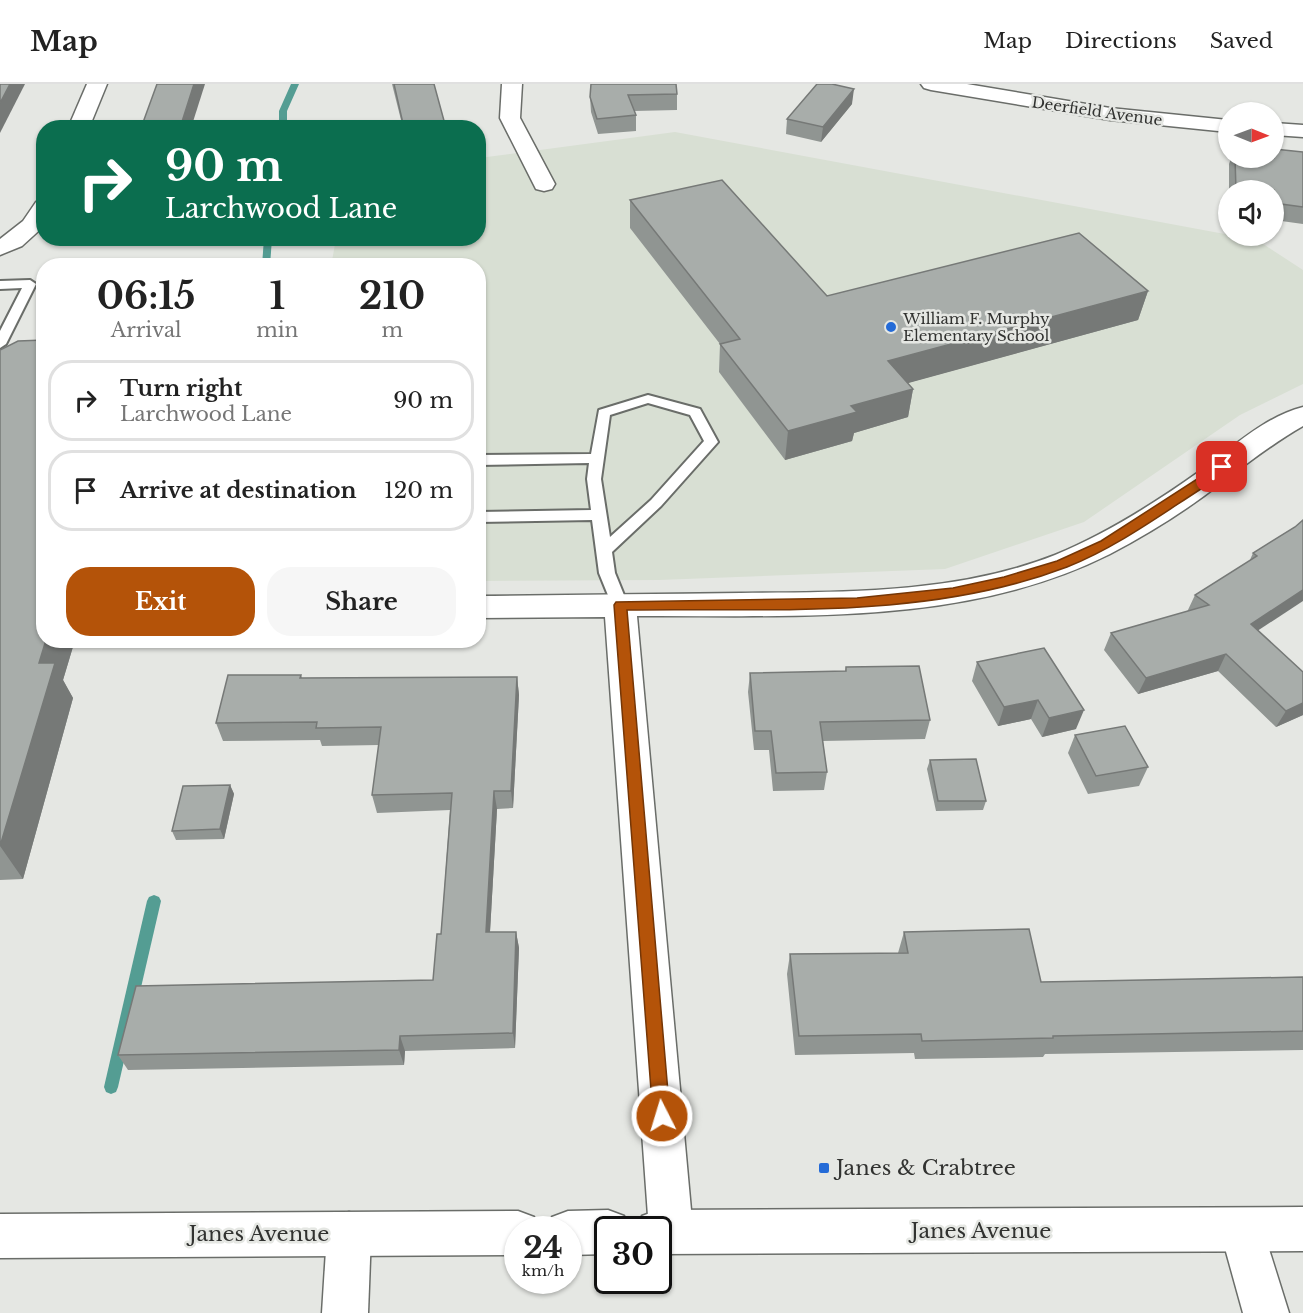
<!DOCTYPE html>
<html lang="en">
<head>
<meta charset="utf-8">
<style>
  :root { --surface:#fff; --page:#f6f6f6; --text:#222; --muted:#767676; --line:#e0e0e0; --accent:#b45309 }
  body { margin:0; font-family:"Libre Baskerville",serif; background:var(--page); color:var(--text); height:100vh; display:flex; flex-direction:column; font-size:22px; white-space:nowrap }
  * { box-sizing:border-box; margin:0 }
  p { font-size:20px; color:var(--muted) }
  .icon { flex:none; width:33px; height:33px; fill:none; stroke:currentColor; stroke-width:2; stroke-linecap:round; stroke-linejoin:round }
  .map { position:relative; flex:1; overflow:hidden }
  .panel { position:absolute; left:36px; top:174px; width:450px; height:390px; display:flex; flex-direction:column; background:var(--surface); border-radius:24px; box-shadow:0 2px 4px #0004 }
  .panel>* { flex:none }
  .hud { position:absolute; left:36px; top:36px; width:450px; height:126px; border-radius:24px; box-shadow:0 2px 4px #0004; background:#0b6e4f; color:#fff; overflow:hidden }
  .needle { width:39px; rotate:91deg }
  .fabs { position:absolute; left:1218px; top:18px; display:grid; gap:12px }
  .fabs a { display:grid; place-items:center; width:66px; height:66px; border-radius:50%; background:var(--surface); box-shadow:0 2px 4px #0004; font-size:30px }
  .speed { position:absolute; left:504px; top:1132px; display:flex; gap:12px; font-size:30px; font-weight:700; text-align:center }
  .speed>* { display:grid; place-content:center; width:78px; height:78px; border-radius:50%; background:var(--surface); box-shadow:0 2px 4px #0004; line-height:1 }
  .speed small { font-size:15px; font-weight:400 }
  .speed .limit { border:3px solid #111; border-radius:9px; background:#fff; color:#111 }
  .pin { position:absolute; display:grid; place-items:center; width:51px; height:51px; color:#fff; margin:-26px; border-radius:12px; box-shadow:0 3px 9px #0006 }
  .me { position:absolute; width:66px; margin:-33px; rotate:355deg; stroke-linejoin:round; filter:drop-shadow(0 0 4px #0008) }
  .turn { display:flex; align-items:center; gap:21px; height:126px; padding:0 30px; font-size:27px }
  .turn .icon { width:78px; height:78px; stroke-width:2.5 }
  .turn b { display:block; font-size:42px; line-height:51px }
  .eta { display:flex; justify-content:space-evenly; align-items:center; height:102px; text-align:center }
  .eta b { font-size:36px; font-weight:700; line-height:42px }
  .primary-button { display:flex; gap:12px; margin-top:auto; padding:12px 30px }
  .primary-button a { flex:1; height:69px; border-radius:24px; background:var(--accent); color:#fff; font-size:24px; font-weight:700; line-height:69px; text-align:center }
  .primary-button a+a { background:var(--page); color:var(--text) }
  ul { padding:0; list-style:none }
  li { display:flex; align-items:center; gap:18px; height:81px; margin:0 12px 9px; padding:0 18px; border:3px solid var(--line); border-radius:24px }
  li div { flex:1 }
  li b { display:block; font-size:22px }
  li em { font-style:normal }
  header { display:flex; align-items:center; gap:36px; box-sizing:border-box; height:84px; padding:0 30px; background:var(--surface); border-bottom:2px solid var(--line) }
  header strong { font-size:28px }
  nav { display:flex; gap:33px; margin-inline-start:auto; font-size:21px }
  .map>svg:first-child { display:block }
  .built { fill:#d8dfd3 }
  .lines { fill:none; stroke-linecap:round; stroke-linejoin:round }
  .stream { fill:#549d93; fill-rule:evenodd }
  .lane-casing { stroke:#6a6d69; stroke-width:4 }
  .street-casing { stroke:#6a6d69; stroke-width:3 }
  .secondary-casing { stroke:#6a6d69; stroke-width:3 }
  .lane { fill:#fff; fill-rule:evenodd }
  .street { fill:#fff; fill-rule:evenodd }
  .secondary { fill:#fff; fill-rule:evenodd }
  .wall { fill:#909592 }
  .shaded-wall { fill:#767977 }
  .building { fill:#a8adaa; stroke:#767977; stroke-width:1.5 }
  .route { fill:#b45309; stroke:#753606; stroke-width:1.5 }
  .poi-dot { fill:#246bd7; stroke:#e5e7e3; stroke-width:2 }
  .labels { text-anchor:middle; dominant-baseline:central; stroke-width:5; stroke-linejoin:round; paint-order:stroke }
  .far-street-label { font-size:15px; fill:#313230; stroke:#e5e7e3 }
  .far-poi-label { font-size:15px; fill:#313230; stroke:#e5e7e3; text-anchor:start }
  .near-poi-label { font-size:21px; fill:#313230; stroke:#e5e7e3; text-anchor:start }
  .near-street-label { font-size:21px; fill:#313230; stroke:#e5e7e3 }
</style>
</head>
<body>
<header>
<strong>Map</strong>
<nav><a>Map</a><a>Directions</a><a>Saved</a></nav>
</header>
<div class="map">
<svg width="1303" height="1229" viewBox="0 0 1303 1229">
  <rect width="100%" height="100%" fill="#e5e7e3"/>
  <polygon class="built" points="675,48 1257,156 1303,186 1303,300 1240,331 1084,438 945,485 659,496 479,497 478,182 331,182 336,155 478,154 479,74"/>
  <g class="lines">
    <g class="stream">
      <polygon points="291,0 299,0 287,27 287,44 279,44 279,27"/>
      <polygon points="264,154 272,154 270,182 262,182"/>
      <polygon points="154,811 159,813 161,817 118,1003 116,1008 111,1010 106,1008 104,1003 147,817 149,813"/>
    </g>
    <defs>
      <g id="lane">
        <polygon points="30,196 36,200 6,260 0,264 0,247 22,204 0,205 0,197"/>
        <path d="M648 311 700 325 718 358 661 422 612 468 615 489 628 521 625 525H615L612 521 599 489 592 436 478 438V428L591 426 587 395 589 379 478 381V371L591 370 599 326ZM648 319 690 331 704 357 651 416 610 453 601 395 610 331Z"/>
      </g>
      <g id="street">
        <polygon points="87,0 107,0 89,44 68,44"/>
        <polygon points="502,0 522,0 520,34 555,100 552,105 544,107 536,105 500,34"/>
        <polygon points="921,0 967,0 1110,24 1228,36 1228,48 1110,36 931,6 924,4"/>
        <polygon points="1274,39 1303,41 1303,53 1274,51"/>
        <polygon points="44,116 44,142 22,162 0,171 0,155 23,137 36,118"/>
        <path d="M1303 323V342C1273 359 1248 379 1221 399 1187 426 1148 450 1110 470 965 543 794 531 637 532L693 1148 687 1164 671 1170 658 1165V1146H649L605 533 478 534V512C566 511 654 510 741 509 846 508 956 510 1055 471 1106 450 1155 419 1200 387 1232 364 1264 333 1303 323Z"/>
        <polygon points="1242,1124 1258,1130 1289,1229 1243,1229 1220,1146 1226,1130"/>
        <polygon points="349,1128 365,1134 371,1150 368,1229 322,1229 327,1150 333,1134"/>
      </g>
      <g id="secondary">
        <polygon points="1303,1123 1303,1167 658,1170 658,1146 637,1146 642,1132 658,1126"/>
        <polygon points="608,1126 624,1132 629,1146 608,1146 608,1170 568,1171 568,1146 547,1146 552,1133 568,1127"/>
        <polygon points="518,1127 534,1133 539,1146 518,1146 518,1171 0,1174 0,1130"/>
      </g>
    </defs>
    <use href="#lane" class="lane-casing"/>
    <use href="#street" class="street-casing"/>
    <use href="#secondary" class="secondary-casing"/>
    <use href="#lane" class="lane"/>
    <use href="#street" class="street"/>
    <use href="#secondary" class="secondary"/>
  </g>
  <g class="wall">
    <polygon points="392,0 434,0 446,44 403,44"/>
    <polygon points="591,0 677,10 677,26 634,27 636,31 636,47 598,50 591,28 590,13"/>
    <polygon points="852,20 821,58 786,50 787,35"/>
    <polygon points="1303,68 1303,140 1274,136 1274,106 1229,106 1229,80 1231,74 1274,74"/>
    <polygon points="630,116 827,212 1148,207 1138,236 907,299 913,305 908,333 854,349 852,357 785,376 719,288 720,260 630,144"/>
    <polygon points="110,154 148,154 146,159 112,159"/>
    <polygon points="0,266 44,556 75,556 63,596 73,614 23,795 0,796"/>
    <polygon points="1295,443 1258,546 1303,631 1276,643 1218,587 1138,610 1104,566 1111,549 1187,528 1195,511 1249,478 1253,469"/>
    <polygon points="1044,564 1076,645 1042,653 1031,635 998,642 972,597 977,578"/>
    <polygon points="846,583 930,636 925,655 823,657 827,688 824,706 773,707 769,666 754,666 748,608 750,589 845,588"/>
    <polygon points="301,591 302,594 517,593 519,611 513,724 497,725 490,848 516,848 519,864 515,964 405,967 404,981 128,986 118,971 433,896 441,850 450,726 377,729 372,711 379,661 322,662 320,656 223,657 216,639"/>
    <polygon points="1075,651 1148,683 1139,702 1088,710 1068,669"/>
    <polygon points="930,676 986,717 983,726 936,727 927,685"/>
    <polygon points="230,701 234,710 224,755 176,756 172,747"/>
    <polygon points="904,848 1041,898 1303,893 1303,966 1045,970 1043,973 915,975 914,969 795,971 787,890 790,870 898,869"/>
  </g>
  <g class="shaded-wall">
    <polygon points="10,0 25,0 0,49 0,19"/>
    <polygon points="194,0 205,0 191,44 180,44"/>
    <polygon points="854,5 852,20 821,58 823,43"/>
    <polygon points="1148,207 1138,236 883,306 888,277"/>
    <polygon points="913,305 908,333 854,349 852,357 785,376 788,347 851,322"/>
    <polygon points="1303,506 1303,517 1242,557 1251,540"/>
    <polygon points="46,556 75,556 63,596 73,614 23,795 0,762 39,579"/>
    <polygon points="1226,570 1218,587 1138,610 1146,594"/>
    <polygon points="517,593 519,611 513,724 511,707"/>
    <polygon points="1038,616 1031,635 998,642 1004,623"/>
    <polygon points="1303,619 1303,631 1276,643 1286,627"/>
    <polygon points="1084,626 1076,645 1042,653 1049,634"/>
    <polygon points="230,701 234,710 224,755 220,745"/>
    <polygon points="494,707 497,725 489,865 486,848"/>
    <polygon points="516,848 519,864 515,964 513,949"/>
    <polygon points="400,952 405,967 404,981 399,966"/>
  </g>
  <g class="building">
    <polygon points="0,0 10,0 0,19"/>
    <polygon points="157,0 194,0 180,44 141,44"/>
    <polygon points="394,0 434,0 446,44 404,44"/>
    <polygon points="591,0 676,0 677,10 628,11 636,31 597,35 590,13"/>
    <polygon points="817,0 832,0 854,5 823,43 787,35"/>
    <polygon points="1274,65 1303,68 1303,123 1274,119 1274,106 1236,106 1235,74 1274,74"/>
    <polygon points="722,96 827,212 1079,149 1148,207 888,277 913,305 851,322 857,328 788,347 720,260 740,255 630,116"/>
    <polygon points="44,256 44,556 46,556 39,579 55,579 0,762 0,266 18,257"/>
    <polygon points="1303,436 1303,506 1251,540 1303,588 1303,619 1286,627 1226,570 1146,594 1111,549 1209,521 1195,511 1257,472 1253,469 1295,443"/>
    <polygon points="1044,564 1084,626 1049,634 1038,616 1004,623 977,578"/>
    <polygon points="919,582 930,636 820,638 827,688 776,689 771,647 755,647 750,589 846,587 846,583"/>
    <polygon points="228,591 301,591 300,594 517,593 511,707 494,707 486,848 516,848 513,949 400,952 399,966 118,971 136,902 433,896 437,850 441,850 452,709 372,711 381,643 316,644 317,638 216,639"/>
    <polygon points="1125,642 1148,683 1096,692 1075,651"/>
    <polygon points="976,675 986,717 938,717 930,676"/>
    <polygon points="230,701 220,745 172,747 183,702"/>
    <polygon points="1029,845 1041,898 1303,893 1303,947 1053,952 1053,954 922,957 921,950 799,952 790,870 908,869 904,848"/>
  </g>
  <path class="route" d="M1222 379 1228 383 1215 396C1167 426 1120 462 1067 483 928 536 773 524 627 526L670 1032 668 1038 662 1041 656 1038 653 1032 614 521 616 518 857 514 953 504 1004 493 1057 477 1101 457Z"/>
  <g class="poi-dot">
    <circle cx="891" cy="243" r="6"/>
    <rect x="818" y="1078" width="12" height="12" rx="3"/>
  </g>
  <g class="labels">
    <g class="far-street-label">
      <text transform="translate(1097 27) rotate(8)">Deerfield Avenue</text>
    </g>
    <g class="far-poi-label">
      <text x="903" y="234">William F. Murphy<tspan x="903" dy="17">Elementary School</tspan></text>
    </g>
    <g class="near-poi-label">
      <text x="836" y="1084">Janes &amp; Crabtree</text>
    </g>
    <g class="near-street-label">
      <text x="981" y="1147">Janes Avenue</text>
      <text x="259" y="1150">Janes Avenue</text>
    </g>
  </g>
</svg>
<div class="fabs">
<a><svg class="needle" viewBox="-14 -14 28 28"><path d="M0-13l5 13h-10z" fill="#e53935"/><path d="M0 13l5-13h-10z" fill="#767676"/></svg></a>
<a><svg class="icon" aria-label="sound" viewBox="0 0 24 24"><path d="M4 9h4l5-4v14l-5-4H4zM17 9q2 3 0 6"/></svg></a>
</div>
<div class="speed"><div>24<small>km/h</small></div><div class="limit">30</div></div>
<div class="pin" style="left:1222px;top:383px;background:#d93025"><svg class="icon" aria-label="arrive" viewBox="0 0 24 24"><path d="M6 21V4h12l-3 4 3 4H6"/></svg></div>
<svg class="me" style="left:662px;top:1032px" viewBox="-20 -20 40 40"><circle r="17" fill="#b45309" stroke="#fff" stroke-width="3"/><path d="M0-11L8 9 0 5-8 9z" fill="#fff"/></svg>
<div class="hud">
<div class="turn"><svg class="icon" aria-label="right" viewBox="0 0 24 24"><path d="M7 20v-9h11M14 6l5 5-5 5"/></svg><div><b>90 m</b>Larchwood Lane</div></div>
</div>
<section class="panel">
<div class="eta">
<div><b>06:15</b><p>Arrival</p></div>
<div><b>1</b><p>min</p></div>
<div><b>210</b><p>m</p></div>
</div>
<ul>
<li><svg class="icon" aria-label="right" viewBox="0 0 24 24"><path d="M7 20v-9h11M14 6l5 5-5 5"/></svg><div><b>Turn right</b><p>Larchwood Lane</p></div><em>90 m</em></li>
<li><svg class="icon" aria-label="arrive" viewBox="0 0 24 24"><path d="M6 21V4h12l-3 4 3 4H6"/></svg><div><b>Arrive at destination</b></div><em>120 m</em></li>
</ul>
<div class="primary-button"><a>Exit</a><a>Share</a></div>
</section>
</div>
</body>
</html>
